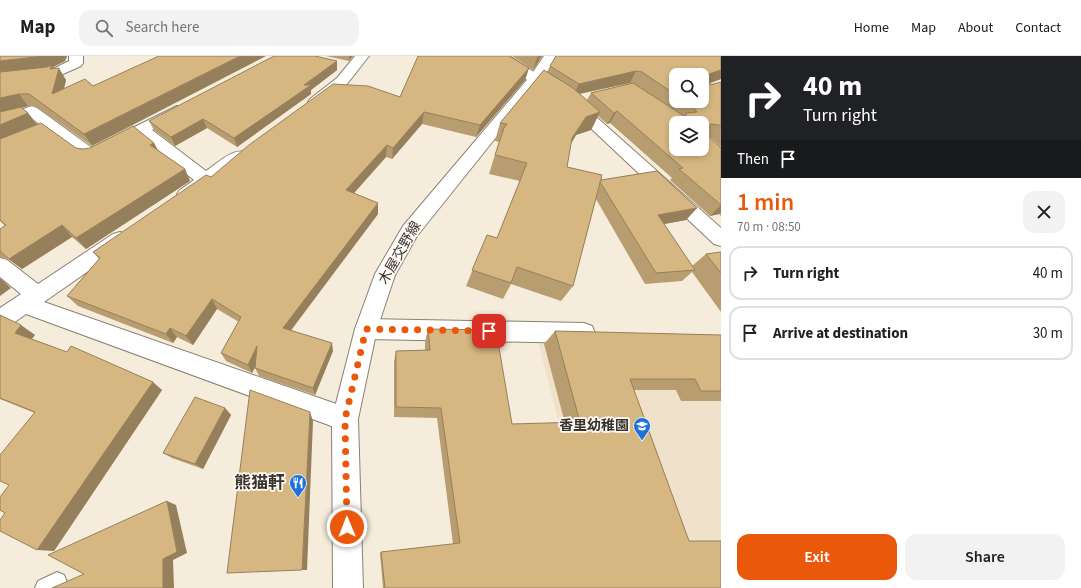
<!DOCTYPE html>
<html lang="en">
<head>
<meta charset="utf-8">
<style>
  :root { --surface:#fff; --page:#f2f2f2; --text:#202124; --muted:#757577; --line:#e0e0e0; --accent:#ea580c }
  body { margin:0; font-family:"Source Sans 3","Noto Sans JP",sans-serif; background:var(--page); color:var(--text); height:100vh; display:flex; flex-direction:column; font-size:15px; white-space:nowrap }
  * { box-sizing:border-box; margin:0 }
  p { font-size:13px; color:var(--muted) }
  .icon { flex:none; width:22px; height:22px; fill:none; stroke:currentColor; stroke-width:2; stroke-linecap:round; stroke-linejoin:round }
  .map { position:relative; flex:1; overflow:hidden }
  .side { display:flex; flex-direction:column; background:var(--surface); width:360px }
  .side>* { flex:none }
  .guide { background:#202124; color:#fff; overflow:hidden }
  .buttons { position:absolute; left:669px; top:12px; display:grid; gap:8px }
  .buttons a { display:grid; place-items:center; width:40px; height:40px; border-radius:8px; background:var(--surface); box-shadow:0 2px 6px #0003; font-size:20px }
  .pin { position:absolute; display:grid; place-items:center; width:34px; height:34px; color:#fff; margin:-17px; border-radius:8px; box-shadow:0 2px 6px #0006 }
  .me { position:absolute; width:44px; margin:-22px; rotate:359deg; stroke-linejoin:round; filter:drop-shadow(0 0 3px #0008) }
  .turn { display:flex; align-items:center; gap:14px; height:84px; padding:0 16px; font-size:18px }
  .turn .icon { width:52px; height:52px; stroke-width:2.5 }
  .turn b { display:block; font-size:28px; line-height:34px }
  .then { display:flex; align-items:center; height:38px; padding:0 16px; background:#0003; gap:8px; font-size:15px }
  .round { display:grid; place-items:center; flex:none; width:42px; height:42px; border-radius:12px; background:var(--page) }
  .overview { display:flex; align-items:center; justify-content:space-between; height:68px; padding:0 16px }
  h1 { font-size:24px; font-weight:600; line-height:30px; color:var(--accent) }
  .primary-button { display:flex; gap:8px; margin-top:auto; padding:8px 16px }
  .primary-button a { flex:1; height:46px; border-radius:12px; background:var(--accent); color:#fff; font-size:16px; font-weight:600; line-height:46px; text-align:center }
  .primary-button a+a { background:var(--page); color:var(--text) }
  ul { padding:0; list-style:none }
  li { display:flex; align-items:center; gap:12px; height:54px; margin:0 8px 6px; padding:0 8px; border:2px solid var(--line); border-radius:12px }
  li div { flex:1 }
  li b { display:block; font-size:15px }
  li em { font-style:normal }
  header { display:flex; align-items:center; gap:24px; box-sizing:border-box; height:56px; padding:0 20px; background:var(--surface); border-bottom:1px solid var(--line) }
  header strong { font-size:19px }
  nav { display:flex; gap:22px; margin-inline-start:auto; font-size:14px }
  .search { width:280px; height:36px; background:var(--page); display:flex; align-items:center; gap:10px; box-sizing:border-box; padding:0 14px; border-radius:12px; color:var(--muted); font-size:15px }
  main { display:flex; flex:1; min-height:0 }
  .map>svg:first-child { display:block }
  .built { fill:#f0e2ca }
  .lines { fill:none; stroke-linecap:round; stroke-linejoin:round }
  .lane-casing { stroke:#898071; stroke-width:2 }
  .street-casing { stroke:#898071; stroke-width:2 }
  .secondary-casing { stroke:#898071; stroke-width:2 }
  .lane { fill:#fff; fill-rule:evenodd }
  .street { fill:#fff; fill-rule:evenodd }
  .secondary { fill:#fff; fill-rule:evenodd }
  .wall { fill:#b89d70; fill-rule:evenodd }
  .shaded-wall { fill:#96805b }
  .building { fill:#d6b782; stroke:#96805b; fill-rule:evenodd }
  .route { stroke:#ea580c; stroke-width:7; stroke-dasharray:0 12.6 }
  .labels { text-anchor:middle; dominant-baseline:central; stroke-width:3.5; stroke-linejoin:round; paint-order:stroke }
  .street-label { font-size:14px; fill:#38342d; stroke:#fefaf3 }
  .poi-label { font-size:14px; font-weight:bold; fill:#38342d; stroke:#fefaf3; text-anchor:end }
  .near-poi-label { font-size:17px; font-weight:bold; fill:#38342d; stroke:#fefaf3; text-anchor:end }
</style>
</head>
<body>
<header>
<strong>Map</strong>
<div class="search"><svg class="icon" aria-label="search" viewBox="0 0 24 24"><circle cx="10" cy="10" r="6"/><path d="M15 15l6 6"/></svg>Search here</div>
<nav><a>Home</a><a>Map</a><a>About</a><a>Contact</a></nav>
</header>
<main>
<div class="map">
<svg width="721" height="532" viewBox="0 0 721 532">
  <rect width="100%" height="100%" fill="#f6ecdb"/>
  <polygon class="built" points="721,285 721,485 696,485 714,532 601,532 538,286"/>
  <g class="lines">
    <defs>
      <polygon id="lane" points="57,516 64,519 67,526 64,532 35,532 38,525"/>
      <g id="street">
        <polygon points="69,0 83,0 83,7 81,10 54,22 0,28 0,20 51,14 69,5"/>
        <polygon points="355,0 369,0 347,28 320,49 315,50 310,49 308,46 310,43 337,22"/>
        <polygon points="493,0 509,0 576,43 721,172 721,190 714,188 566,49 495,3"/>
        <path d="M32 50 37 52 92 92 177 50 182 52 185 55 182 58 152 74 206 115C217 108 232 92 246 96L248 100 246 104 192 142 186 144 180 142 177 138 180 134 194 124 139 81 91 104 85 103 30 61 10 67 0 68V58H8Z"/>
        <polygon points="120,176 127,178 130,183 127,188 44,246 345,351 354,354 358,363 354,372 345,375 26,258 8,271 0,273 0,252 21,238 0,221 0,202 7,204 38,228 113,178"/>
        <polygon points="366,263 584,267 592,270 595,277 592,284 584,287 366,283 358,280 355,273 358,266"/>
      </g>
      <polygon id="secondary" points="544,0 558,0 541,25 417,180 395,219 377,273 358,363 363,532 333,532 332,363 355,273 375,218 403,170 531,19"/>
    </defs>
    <use href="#lane" class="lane-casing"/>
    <use href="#street" class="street-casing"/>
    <use href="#secondary" class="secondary-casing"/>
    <use href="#lane" class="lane"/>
    <use href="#street" class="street"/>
    <use href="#secondary" class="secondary"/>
  </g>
  <g class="wall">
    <polygon points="0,0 67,0 65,5 53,11 66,24 64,32 92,90 37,51 28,50 22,52 28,57 37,68 76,92 83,93 154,87 158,94 185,113 190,125 86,193 72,181 22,213 8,203 0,201 0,173 5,170 0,165"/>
    <polygon points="326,0 353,0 349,5"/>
    <polygon points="512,0 542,0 533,14"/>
    <path d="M556 0H721V23L710 27V29L721 26V91L710 81V82L721 92V160L719 158 710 160 670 124 672 122 610 67 607 68 598 60 591 74 576 79 571 88 567 111 602 119 601 124 657 115 697 152 686 164 664 168 692 210 706 198 721 196V256L692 216 682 225 645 228 596 143 573 230 561 245 511 228 503 243 466 230 487 179 497 182 520 125 489 118 499 86 495 85 500 67 544 14 547 16 550 10ZM676 19H702V45H676ZM630 27H632L591 37 587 44 580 38ZM676 67H702V93H676Z"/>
    <polygon points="337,5 337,14 311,34 311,38 237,91 207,72 175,90 154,74 149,65"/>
    <polygon points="529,12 525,24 476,81 422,68 392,103 386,101 354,137 378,147 378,158 291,274 333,295 315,339 259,320 255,312 252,317 226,305 221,297 239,266 217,253 193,289 177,281 173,287 78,250 67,240 99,203 93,196 211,121 400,41"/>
    <polygon points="0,259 35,279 32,283 162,334 54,495 5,457 9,429 35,357 0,343"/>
    <polygon points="428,273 512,368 565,367 544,288 555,275 721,279 721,345 681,345 676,334 634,334 689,485 721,532 383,532 380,497 381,496 453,488 437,362 394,361 394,306 396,295 425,294 425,286"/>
    <polygon points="225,352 231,359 203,413 172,402 163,397"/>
  </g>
  <g class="shaded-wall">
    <polygon points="44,0 67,0 65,5 53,11 57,18 59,12 66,24 60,50 0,18 0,5"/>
    <polygon points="240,0 266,0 92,90 84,78"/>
    <polygon points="349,0 353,0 349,5"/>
    <polygon points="538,0 542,0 533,14 537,2"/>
    <polygon points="337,5 337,14 311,34 311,38 237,91 234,82"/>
    <polygon points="529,12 525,24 476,81 480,69"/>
    <polygon points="721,14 721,23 702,30 709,18"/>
    <polygon points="636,15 630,27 573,39 579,28"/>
    <polygon points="19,38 28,50 0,57 0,42"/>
    <polygon points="617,55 610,67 607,68 614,57"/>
    <polygon points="424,56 422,68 392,103 393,92"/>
    <polygon points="600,56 591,74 576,79 563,100 572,82 586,61"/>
    <polygon points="28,57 37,69 0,85 0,69"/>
    <polygon points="203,63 207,72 175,90 171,81"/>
    <polygon points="154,87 160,99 150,89"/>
    <polygon points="387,89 386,101 346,146 346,134"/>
    <polygon points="185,113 190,125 86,193 76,182"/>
    <polygon points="378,147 378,158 286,281 283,272"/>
    <polygon points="721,149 721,156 719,158 710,160"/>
    <polygon points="697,152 686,164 648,171 658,159"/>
    <polygon points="62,169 72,181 22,213 9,203"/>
    <polygon points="0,222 11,232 0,240"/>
    <polygon points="212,243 217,253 193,289 186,280"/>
    <polygon points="21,269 35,279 29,286 15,277"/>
    <polygon points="170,272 177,281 173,287 166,278"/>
    <polygon points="332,287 333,295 315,339 313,332"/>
    <polygon points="257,290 261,299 252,317 248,309"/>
    <polygon points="153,326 162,334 54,495 37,494"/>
    <polygon points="225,352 231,359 203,413 195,408"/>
    <polygon points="310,356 313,365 307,514 302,514"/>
    <polygon points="167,445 176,449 187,497 173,504 174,532 163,532 163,503"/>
  </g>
  <g class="building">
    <polygon points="0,0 44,0 0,5"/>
    <polygon points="159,0 240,0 84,78 29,38 19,38 0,42 0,16 47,11 52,9 50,13 59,12 52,38 85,23 93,30"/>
    <polygon points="274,0 315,0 337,5 304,29 311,29 234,82 203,63 171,81 149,65"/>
    <polygon points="418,0 509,0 529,12 480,69 424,56 393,92 387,89 346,134 378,147 283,272 332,287 313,332 255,312 257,290 248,309 221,297 241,261 212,243 186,280 170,272 166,278 67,240 100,202 93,196 206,119 211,121 249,89 333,28 368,30 400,41"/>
    <path d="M556 0H721V14L709 18 710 29 721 26V71L719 69 710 68V82L721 92V149L679 113 683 112 617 55 614 57 591 37 633 27 684 60H686V57L697 56 693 51 685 45H702V19H676V39L642 16 636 15 579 28 550 10ZM676 67H702V93H676Z"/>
    <polygon points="544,14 573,32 600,56 586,61 572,82 567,111 602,119 573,230 517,211 511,227 472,214 487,179 497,182 527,107 495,99 504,72 507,68 500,67"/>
    <polygon points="21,51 28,57 0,69 0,56"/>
    <polygon points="41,67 76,92 83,93 90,92 133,70 154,87 150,89 185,113 76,182 62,169 9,203 0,195 0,173 6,169 0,164 0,83"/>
    <polygon points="657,115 697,152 658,159 695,214 656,217 600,126 601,124"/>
    <polygon points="721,196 721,217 706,198"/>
    <polygon points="0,259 21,269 15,277 67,296 71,290 153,326 37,494 0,475 0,464 5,457 0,454 0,441 9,429 0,425 0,399 35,356 0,342"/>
    <polygon points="428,273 496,274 512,368 580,366 555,275 721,279 721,335 701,335 695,323 630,323 689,485 721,485 721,532 385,532 381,496 460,487 441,352 396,351 396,295 430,294"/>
    <polygon points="250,334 310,356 302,514 227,517"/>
    <polygon points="195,341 225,352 195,408 163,397"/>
    <polygon points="167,445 177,496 163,503 163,532 52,532 84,518 48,499"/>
  </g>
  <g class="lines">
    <polyline class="route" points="347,471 345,363 366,273 489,275"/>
  </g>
  <defs>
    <symbol id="school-pin" viewBox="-11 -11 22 30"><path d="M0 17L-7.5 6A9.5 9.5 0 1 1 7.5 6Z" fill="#1c72dc" stroke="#fefaf3"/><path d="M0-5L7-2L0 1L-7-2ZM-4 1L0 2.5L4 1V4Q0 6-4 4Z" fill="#fff"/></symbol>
    <symbol id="restaurant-pin" viewBox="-11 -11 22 30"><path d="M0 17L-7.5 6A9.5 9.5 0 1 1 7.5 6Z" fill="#1c72dc" stroke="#fefaf3"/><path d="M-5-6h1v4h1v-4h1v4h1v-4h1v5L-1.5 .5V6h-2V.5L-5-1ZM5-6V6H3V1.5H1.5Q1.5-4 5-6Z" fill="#fff"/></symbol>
  </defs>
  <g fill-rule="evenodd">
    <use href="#school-pin" x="632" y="360" width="20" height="27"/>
    <use href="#restaurant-pin" x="288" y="417" width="20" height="27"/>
  </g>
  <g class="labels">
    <g class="street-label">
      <text transform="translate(400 197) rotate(-60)">木屋交野線</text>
    </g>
    <g class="poi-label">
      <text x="629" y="370">香里幼稚園</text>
    </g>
    <g class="near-poi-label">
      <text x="285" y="427">熊猫軒</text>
    </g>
  </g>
</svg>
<div class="buttons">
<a><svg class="icon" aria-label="search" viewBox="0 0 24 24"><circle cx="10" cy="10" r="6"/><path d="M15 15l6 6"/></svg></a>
<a><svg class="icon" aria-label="layers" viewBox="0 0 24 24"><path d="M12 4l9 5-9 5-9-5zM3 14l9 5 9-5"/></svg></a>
</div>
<div class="pin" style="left:489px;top:275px;background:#d93025"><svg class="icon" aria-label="arrive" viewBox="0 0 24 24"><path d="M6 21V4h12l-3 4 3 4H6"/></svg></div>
<svg class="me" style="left:347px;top:471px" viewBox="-20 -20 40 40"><circle r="17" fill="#ea580c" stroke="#fff" stroke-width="3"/><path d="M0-11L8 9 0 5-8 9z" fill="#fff"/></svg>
</div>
<section class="side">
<div class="guide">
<div class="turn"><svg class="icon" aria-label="right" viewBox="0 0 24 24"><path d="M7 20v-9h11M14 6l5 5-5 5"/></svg><div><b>40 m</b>Turn right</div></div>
<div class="then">Then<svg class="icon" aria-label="arrive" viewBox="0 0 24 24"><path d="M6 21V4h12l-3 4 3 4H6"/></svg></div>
</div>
<div class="overview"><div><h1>1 min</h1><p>70 m · 08:50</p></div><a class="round"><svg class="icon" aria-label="close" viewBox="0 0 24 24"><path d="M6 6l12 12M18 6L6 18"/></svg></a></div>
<ul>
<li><svg class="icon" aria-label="right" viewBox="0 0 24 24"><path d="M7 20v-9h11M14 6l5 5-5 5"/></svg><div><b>Turn right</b></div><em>40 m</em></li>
<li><svg class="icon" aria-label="arrive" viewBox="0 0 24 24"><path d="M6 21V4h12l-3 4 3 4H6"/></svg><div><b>Arrive at destination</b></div><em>30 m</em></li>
</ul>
<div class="primary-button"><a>Exit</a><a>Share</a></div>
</section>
</main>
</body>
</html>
